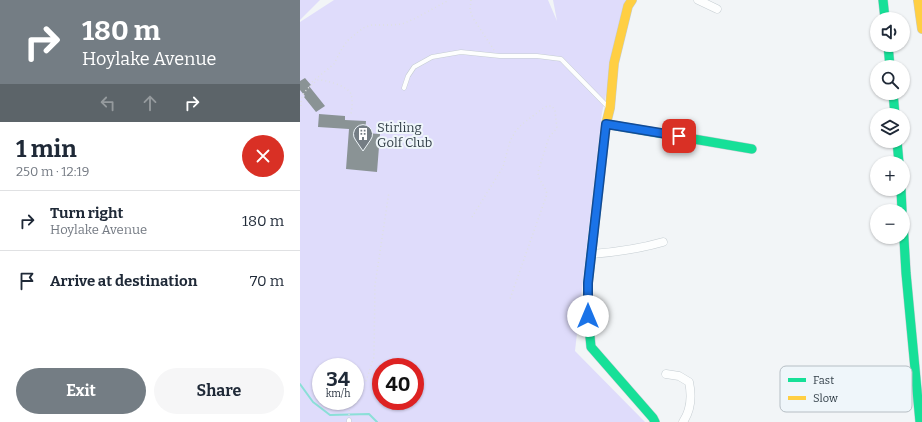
<!DOCTYPE html>
<html lang="en">
<head>
<meta charset="utf-8">
<style>
  :root { --surface:#fff; --page:#f6f6f7; --text:#1f2937; --muted:#747a83; --line:#e0e1e3; --accent:#747d84 }
  body { margin:0; font-family:Bitter,serif; background:var(--page); color:var(--text); height:100vh; display:flex; flex-direction:column; font-size:15px; white-space:nowrap }
  * { box-sizing:border-box; margin:0 }
  p { font-size:13px; color:var(--muted) }
  .icon { flex:none; width:22px; height:22px; fill:none; stroke:currentColor; stroke-width:2; stroke-linecap:round; stroke-linejoin:round }
  .map { position:relative; flex:1; overflow:hidden }
  .details { display:flex; flex-direction:column; background:var(--surface); width:300px }
  .details>* { flex:none }
  .hud { background:#747d84; color:#fff; overflow:hidden }
  .controls { position:absolute; left:570px; top:12px; display:grid; gap:8px }
  .controls a { display:grid; place-items:center; width:40px; height:40px; border-radius:50%; background:var(--surface); box-shadow:0 1px 3px #0004; font-size:20px }
  .speed { position:absolute; left:12px; top:358px; display:flex; gap:8px; font-size:20px; font-weight:700; text-align:center }
  .speed>* { display:grid; place-content:center; width:52px; height:52px; border-radius:50%; background:var(--surface); box-shadow:0 1px 3px #0004; line-height:1 }
  .speed small { font-size:10px; font-weight:400 }
  .speed .limit { border:6px solid #d22; background:#fff; color:#111 }
  .pin { position:absolute; display:grid; place-items:center; width:34px; height:34px; color:#fff; margin:-17px; border-radius:8px; box-shadow:0 2px 6px #0006 }
  .me { position:absolute; width:44px; margin:-22px; rotate:0deg; stroke-linejoin:round; filter:drop-shadow(0 0 3px #0008) }
  .turn { display:flex; align-items:center; gap:14px; height:84px; padding:0 16px; font-size:18px }
  .turn .icon { width:52px; height:52px; stroke-width:2.5 }
  .turn b { display:block; font-size:28px; line-height:34px }
  .lanes { display:flex; align-items:center; height:38px; padding:0 16px; background:#0003; justify-content:center; gap:20px; direction:ltr }
  .lanes .off { opacity:.35 }
  .round { display:grid; place-items:center; flex:none; width:42px; height:42px; border-radius:21px; background:var(--page) }
  .summary { display:flex; align-items:center; justify-content:space-between; height:68px; padding:0 16px }
  h1 { font-size:24px; font-weight:700; line-height:30px }
  .cta { display:flex; gap:8px; margin-top:auto; padding:8px 16px }
  .cta a { flex:1; height:46px; border-radius:24px; background:var(--accent); color:#fff; font-size:16px; font-weight:700; line-height:46px; text-align:center }
  .cta a+a { background:var(--page); color:var(--text) }
  ul { padding:0; list-style:none }
  li { display:flex; align-items:center; gap:12px; height:60px; padding:0 16px; border-top:1px solid var(--line) }
  li div { flex:1 }
  li b { display:block; font-size:15px }
  li em { font-style:normal }
  main { display:flex; flex:1; min-height:0 }
  .map>svg:first-child { display:block }
  .green { fill:#dfdcfb; fill-rule:evenodd }
  .lines { fill:none; stroke-linecap:round; stroke-linejoin:round }
  .stream { stroke:#8bdfd7; stroke-width:2 }
  .building { fill:#8a9395 }
  .lane-casing { stroke:#c5cdd2; stroke-width:5 }
  .street-casing { stroke:#c5cdd2; stroke-width:9 }
  .fast-casing { stroke:#c5cdd2; stroke-width:10 }
  .slow-casing { stroke:#c5cdd2; stroke-width:10 }
  .path { stroke:#dee0e1; stroke-width:1.5; stroke-dasharray:1 3; stroke-linecap:butt }
  .lane { stroke:#fdfefe; stroke-width:4 }
  .street { stroke:#fdfefe; stroke-width:8 }
  .fast { stroke:#16e098; stroke-width:9 }
  .slow { stroke:#ffcf43; stroke-width:9 }
  .route-casing { stroke:#114b97; stroke-width:10 }
  .route { stroke:#1a73e8; stroke-width:7 }
  .labels { text-anchor:middle; dominant-baseline:central; stroke-width:4; stroke-linejoin:round; paint-order:stroke }
  .poi-label { font-size:13px; fill:#303d46; stroke:#eff6fa; text-anchor:start }
  .key { fill:#eff6fa; stroke:#b6bec4; stroke-width:1 }
  .key-label { font-size:11px; fill:#303d46 }
</style>
</head>
<body>
<main>
<section class="details">
<div class="hud">
<div class="turn"><svg class="icon" aria-label="right" viewBox="0 0 24 24"><path d="M7 20v-9h11M14 6l5 5-5 5"/></svg><div><b>180 m</b>Hoylake Avenue</div></div>
<div class="lanes"><svg class="icon off" aria-label="left" viewBox="0 0 24 24"><path d="M17 20v-9H6M10 6l-5 5 5 5"/></svg><svg class="icon off" aria-label="ahead" viewBox="0 0 24 24"><path d="M12 20V5M6 11l6-6 6 6"/></svg><svg class="icon" aria-label="right" viewBox="0 0 24 24"><path d="M7 20v-9h11M14 6l5 5-5 5"/></svg></div>
</div>
<div class="summary"><div><h1>1 min</h1><p>250 m · 12:19</p></div><a class="round" style="background:#d93025;color:#fff"><svg class="icon" aria-label="close" viewBox="0 0 24 24"><path d="M6 6l12 12M18 6L6 18"/></svg></a></div>
<ul>
<li><svg class="icon" aria-label="right" viewBox="0 0 24 24"><path d="M7 20v-9h11M14 6l5 5-5 5"/></svg><div><b>Turn right</b><p>Hoylake Avenue</p></div><em>180 m</em></li>
<li><svg class="icon" aria-label="arrive" viewBox="0 0 24 24"><path d="M6 21V4h12l-3 4 3 4H6"/></svg><div><b>Arrive at destination</b></div><em>70 m</em></li>
</ul>
<div class="cta"><a>Exit</a><a>Share</a></div>
</section>
<div class="map">
<svg width="622" height="422" viewBox="0 0 622 422">
  <rect width="100%" height="100%" fill="#f2f5f7"/>
  <g class="green">
    <polygon points="0,0 20,0 0,20"/>
    <path d="M34 0H248L257 21 253 0H327L302 113 275 351 345 422H0V22ZM21 367H55V401H21ZM81 367H115V401H81Z"/>
  </g>
  <g class="lines">
    <polyline class="stream" points="0,384 13,402 30,415 69,414 77,422"/>
  </g>
  <g class="building">
    <polygon points="5,78 11,85 9,86 25,106 16,112 4,97 5,96 0,90 0,81"/>
    <polygon points="19,114 45,116 45,120 66,121 65,133 80,134 77,172 46,169 49,129 18,127"/>
  </g>
  <g class="lines">
    <defs>
      <g id="lane">
        <polyline points="104,88 108,76 114,67 132,57 161,52 200,56 237,56 261,59 308,107"/>
        <polyline points="49,422 49,420"/>
      </g>
      <g id="street">
        <polyline points="398,0 417,9"/>
        <path d="M292 254C316 252 339 249 363 242"/>
        <path d="M366 374 379 376 389 382C392 396 391 410 383 422"/>
      </g>
      <g id="fast">
        <polyline points="583,0 585,19"/>
        <polyline points="588,45 590,67"/>
        <polyline points="593,93 595,115"/>
        <polyline points="306,124 452,149"/>
        <polyline points="597,141 599,163"/>
        <polyline points="601,189 602,211"/>
        <polyline points="296,212 288,283 288,316 291,347 353,418 355,422"/>
        <polyline points="603,222 606,273 620,422"/>
      </g>
      <g id="slow">
        <polyline points="618,0 622,29"/>
        <polyline points="296,212 306,124 310,108 314,63 328,6 332,0"/>
      </g>
    </defs>
    <use href="#lane" class="lane-casing"/>
    <use href="#street" class="street-casing"/>
    <use href="#fast" class="fast-casing"/>
    <use href="#slow" class="slow-casing"/>
    <g class="path">
      <polyline points="171,0 170,10 173,18 194,50"/>
      <polyline points="12,82 34,64 40,52 47,41 63,28 72,25 92,25 102,24 114,19 149,0"/>
      <path d="M1 106C0 93 9 87 18 80 26 80 48 86 51 94 53 100 52 108 51 114"/>
      <path d="M172 217 203 167 210 141 215 132 221 125 242 109 247 106H252L255 111 257 128 249 137 238 172C238 181 245 185 247 194L210 299"/>
      <polyline points="55,393 66,381 74,357 75,285 89,192"/>
      <polyline points="49,415 50,401"/>
    </g>
    <use href="#lane" class="lane"/>
    <use href="#street" class="street"/>
    <use href="#fast" class="fast"/>
    <use href="#slow" class="slow"/>
  </g>
  <g class="lines">
    <defs>
      <polyline id="route" points="288,316 288,283 306,124 379,136"/>
    </defs>
    <use href="#route" class="route-casing"/>
    <use href="#route" class="route"/>
  </g>
  <defs>
    <symbol id="building-pin" viewBox="-11 -11 22 30"><path d="M0 17L-7.5 6A9.5 9.5 0 1 1 7.5 6Z" fill="#747d84" stroke="#eff6fa"/><path d="M-4-6H4V6H1V3H-1V6H-4ZM-2.5-4.3h1.7v1.8h-1.7ZM.8-4.3h1.7v1.8H.8ZM-2.5-1h1.7V.8h-1.7ZM.8-1h1.7V.8H.8Z" fill="#fff"/></symbol>
  </defs>
  <g fill-rule="evenodd">
    <use href="#building-pin" x="52" y="123" width="22" height="30"/>
  </g>
  <g class="labels">
    <g class="poi-label">
      <text x="77" y="127">Stirling<tspan x="77" dy="15">Golf Club</tspan></text>
    </g>
  </g>
  <rect x="480" y="366" width="132" height="46" rx="6" class="key"/>
  <rect x="488" y="378" width="18" height="4" fill="#16e098"/>
  <rect x="488" y="396" width="18" height="4" fill="#ffcf43"/>
  <g class="key-label">
    <text x="513" y="384">Fast</text>
    <text x="513" y="402">Slow</text>
  </g>
</svg>
<div class="controls">
<a><svg class="icon" aria-label="sound" viewBox="0 0 24 24"><path d="M4 9h4l5-4v14l-5-4H4zM17 9q2 3 0 6"/></svg></a>
<a><svg class="icon" aria-label="search" viewBox="0 0 24 24"><circle cx="10" cy="10" r="6"/><path d="M15 15l6 6"/></svg></a>
<a><svg class="icon" aria-label="layers" viewBox="0 0 24 24"><path d="M12 4l9 5-9 5-9-5zM3 14l9 5 9-5"/></svg></a>
<a>+</a>
<a>−</a>
</div>
<div class="speed"><div>34<small>km/h</small></div><div class="limit">40</div></div>
<div class="pin" style="left:379px;top:136px;background:#d93025"><svg class="icon" aria-label="arrive" viewBox="0 0 24 24"><path d="M6 21V4h12l-3 4 3 4H6"/></svg></div>
<svg class="me" style="left:288px;top:316px" viewBox="-20 -20 40 40"><circle r="19" fill="#fff"/><path d="M0-13L10 11 0 6-10 11z" fill="#1a73e8"/></svg>
</div>
</main>
</body>
</html>
